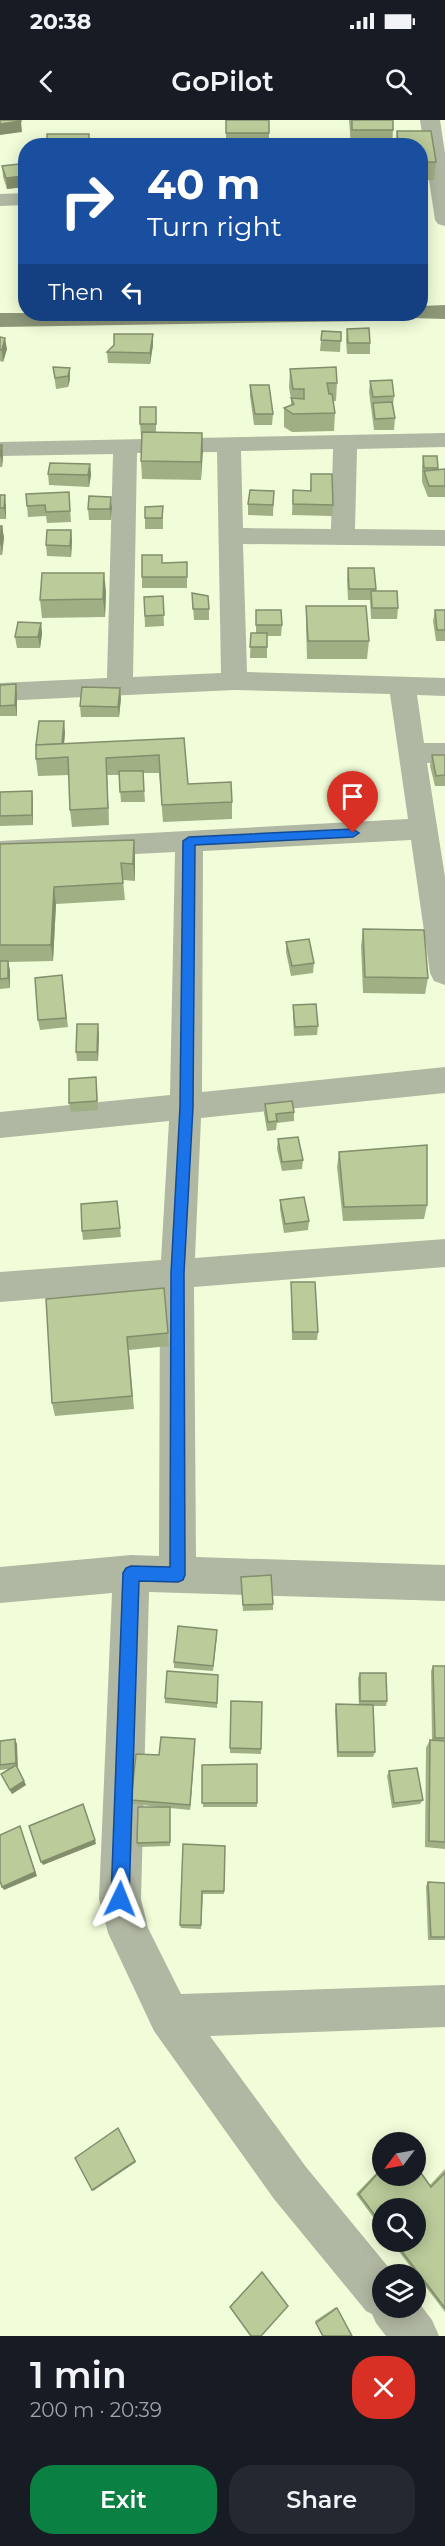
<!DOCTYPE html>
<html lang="en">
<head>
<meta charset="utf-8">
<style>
  :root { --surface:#171b24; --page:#242831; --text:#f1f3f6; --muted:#9ea1a6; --accent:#0b8043 }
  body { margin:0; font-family:Montserrat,sans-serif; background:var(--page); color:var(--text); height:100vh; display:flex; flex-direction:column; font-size:22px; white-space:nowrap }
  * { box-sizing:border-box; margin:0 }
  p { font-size:20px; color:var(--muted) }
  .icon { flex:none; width:33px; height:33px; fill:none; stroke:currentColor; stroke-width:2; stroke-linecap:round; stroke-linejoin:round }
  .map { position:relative; height:2216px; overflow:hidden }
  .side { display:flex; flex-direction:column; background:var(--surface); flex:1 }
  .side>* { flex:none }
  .top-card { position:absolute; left:18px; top:18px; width:410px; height:183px; border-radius:24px; box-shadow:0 3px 15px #0003; background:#1a4fa0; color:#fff; overflow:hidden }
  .needle { width:39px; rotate:238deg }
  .controls { position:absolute; left:372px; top:2012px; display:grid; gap:12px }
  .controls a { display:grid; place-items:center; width:54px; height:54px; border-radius:50%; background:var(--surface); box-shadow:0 3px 15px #0003; font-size:30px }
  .pin { position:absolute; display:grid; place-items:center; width:51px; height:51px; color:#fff; margin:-62px -26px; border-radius:50% 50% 50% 0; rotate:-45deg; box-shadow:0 0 6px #0007 }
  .pin .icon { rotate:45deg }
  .me { position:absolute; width:66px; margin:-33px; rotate:2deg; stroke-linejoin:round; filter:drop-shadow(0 0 4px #0008) }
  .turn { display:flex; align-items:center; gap:21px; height:126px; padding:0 30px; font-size:27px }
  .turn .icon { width:78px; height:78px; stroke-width:2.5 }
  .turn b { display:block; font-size:42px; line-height:51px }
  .then { display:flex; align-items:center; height:57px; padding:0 30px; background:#0003; gap:12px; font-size:22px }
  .round { display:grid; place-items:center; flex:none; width:63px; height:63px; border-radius:24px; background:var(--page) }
  .overview { display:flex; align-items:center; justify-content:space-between; height:102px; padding:0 30px }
  h1 { font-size:36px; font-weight:600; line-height:45px }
  .primary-button { display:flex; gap:12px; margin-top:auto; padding:12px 30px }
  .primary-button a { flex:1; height:69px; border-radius:24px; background:var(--accent); color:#fff; font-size:24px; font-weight:600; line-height:69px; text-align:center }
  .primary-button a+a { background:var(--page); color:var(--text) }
  .status { display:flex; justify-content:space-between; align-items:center; height:42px; padding:0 30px; background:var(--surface); direction:ltr }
  .status svg { height:16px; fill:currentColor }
  header { display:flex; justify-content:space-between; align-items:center; height:78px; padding:0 30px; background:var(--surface); font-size:27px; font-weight:600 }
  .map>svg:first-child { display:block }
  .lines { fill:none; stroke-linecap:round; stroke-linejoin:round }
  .street { fill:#b0b7a2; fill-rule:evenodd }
  .secondary { fill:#8e9879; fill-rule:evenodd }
  .wall { fill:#a1af84 }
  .shaded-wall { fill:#838e6c }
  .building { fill:#bbcb9a; stroke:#838e6c; stroke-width:1.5 }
  .route { fill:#1a73e8; stroke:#114b97; stroke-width:1.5 }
</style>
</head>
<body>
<div class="status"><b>20:38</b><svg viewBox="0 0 49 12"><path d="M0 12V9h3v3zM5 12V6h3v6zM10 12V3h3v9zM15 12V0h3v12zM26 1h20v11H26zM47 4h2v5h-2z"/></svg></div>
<header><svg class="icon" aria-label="back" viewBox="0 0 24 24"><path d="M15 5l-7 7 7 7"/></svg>GoPilot<svg class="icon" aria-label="search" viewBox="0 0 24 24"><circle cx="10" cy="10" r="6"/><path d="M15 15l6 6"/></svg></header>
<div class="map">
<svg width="445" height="2216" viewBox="0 0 445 2216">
  <rect width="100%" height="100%" fill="#f1fdd9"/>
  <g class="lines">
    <g class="street">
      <polygon points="420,0 440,0 445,33 445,106 438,104 435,100"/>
      <polygon points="26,73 26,85 0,86 0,74"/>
      <path d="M445 313V327L357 329 355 409 445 410V426L243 424 247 552 445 558V576L417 575 424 623H445V643H427L445 757V865L434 861 430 853 411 720 203 731 202 972 445 947V973L201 998 195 1138 445 1119V1147L194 1167 196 1437 445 1445V1481L149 1472 141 1779 148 1808 181 1874 445 1865V1907L210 1916 306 2047 394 2154H382V2187H416V2179L432 2200 439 2216H386L376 2203 372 2194 366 2191 274 2079 154 1911 108 1813 99 1779 112 1473 0 1483V1447L131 1435 159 1436 160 1169 0 1182V1152L161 1140 169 1001 0 1018V992L170 975 175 732 0 741V721L408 699 390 574 234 570 0 581V563L107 558 113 334 0 336V322ZM333 329 331 409 243 408 241 331ZM217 332 221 553 133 557 137 333Z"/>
    </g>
    <g class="secondary">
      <polygon points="445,185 445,199 412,198 409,194 420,194 420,186"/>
      <polygon points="0,193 378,194 375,199 367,201 0,207"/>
    </g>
  </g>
  <g class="wall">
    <rect x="226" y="0" width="43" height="26"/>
    <polygon points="349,0 393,0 393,10 392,26 351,26"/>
    <polygon points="397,11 431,11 436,42 434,60 420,60 420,26 395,26"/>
    <polygon points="2,46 23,56 24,67 7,69 3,57"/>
    <polygon points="347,209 370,223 370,234 347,234 346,220"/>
    <polygon points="322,211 341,212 340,232 320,231"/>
    <polygon points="0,217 7,229 3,242 0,241"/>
    <polygon points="153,225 150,244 108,243 107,232"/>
    <polygon points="53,247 70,248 70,259 68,267 56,269"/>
    <polygon points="290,249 337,263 336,281 333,281 335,293 334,311 292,312 284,307 284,288 291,285 291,279 289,267"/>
    <polygon points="370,261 394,276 393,286 395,298 394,310 374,310 369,272"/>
    <polygon points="250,265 273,294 272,305 254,305 250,276"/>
    <polygon points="156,287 156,312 202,313 201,360 142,359 141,341 142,316 141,316 140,304"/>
    <polygon points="0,325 2,325 3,337 2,347 0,347"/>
    <polygon points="423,336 438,348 438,350 445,349 445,377 428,377 422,362 422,347"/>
    <polygon points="90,344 91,355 89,367 49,365 48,354"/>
    <polygon points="311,354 333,385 332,396 292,395 293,370 310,371"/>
    <polygon points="274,371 273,396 248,395 248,384"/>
    <polygon points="69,372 71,402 47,403 46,396 28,397 27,386"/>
    <polygon points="0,375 6,386 6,399 0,399"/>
    <polygon points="111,377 111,400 89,400 88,389"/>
    <polygon points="145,387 163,397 163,409 145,409"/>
    <polygon points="0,406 4,417 2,435 0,435"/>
    <polygon points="71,410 72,421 71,437 47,436 46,425"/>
    <polygon points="187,442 187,468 142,468 142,457 162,443"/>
    <polygon points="348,448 376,469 376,471 398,488 397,499 371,499 370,480 348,480 347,459"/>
    <polygon points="106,471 105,497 42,498 40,480"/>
    <polygon points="192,473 209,489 209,500 194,500"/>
    <polygon points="163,476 164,506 145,507 144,477"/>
    <polygon points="306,486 369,521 367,539 307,539 306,504"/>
    <polygon points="256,490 282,505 281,516 267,516 267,538 250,538 251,513 256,513"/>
    <polygon points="435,490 445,490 445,521 436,521 433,501"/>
    <polygon points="41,503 42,514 40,528 17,528 15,517"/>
    <polygon points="16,564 17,575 17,596 0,596 0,565"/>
    <polygon points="121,578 119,597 81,597 80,586"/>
    <polygon points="65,612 64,624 184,618 188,664 232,682 232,699 163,702 159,653 143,653 145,682 121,682 119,655 107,655 109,705 72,707 70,690 69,655 38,656 36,639"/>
    <polygon points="432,635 445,635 445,666 435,666 430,646"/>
    <polygon points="0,672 33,682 33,705 0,706"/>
    <polygon points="134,720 135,737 135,761 123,760 125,780 56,784 53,841 8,842 10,851 10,868 0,869 0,724"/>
    <polygon points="363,809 428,858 425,874 363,873 361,826"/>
    <polygon points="286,822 314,843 313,853 291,856 286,832"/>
    <polygon points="62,855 68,907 40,910 38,900"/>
    <polygon points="293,885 318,906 317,915 294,916 293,895"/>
    <polygon points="99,914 98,941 77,941 76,932"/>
    <polygon points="97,967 98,990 71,992 69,983"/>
    <polygon points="265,984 294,992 294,1001 277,1003 276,1010 267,1011 264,993"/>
    <polygon points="278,1019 303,1040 302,1049 282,1051 277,1029"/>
    <polygon points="339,1032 427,1085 424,1099 343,1101 337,1047"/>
    <polygon points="280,1080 309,1101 308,1110 284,1113 280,1089"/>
    <polygon points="117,1081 121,1117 83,1120 82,1111"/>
    <polygon points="291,1162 318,1212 317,1220 292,1220 291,1171"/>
    <polygon points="164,1168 169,1226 129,1230 134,1289 55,1296 52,1283"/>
    <polygon points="241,1457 273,1484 273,1490 243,1491"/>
    <polygon points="217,1516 213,1551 174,1548 174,1542"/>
    <polygon points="433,1546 445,1546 445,1729 425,1727 426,1628 430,1620 432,1620 431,1551"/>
    <polygon points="360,1553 387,1581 386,1586 373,1586 375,1632 373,1637 337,1637 335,1590 336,1584 359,1585 358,1558"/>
    <polygon points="218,1561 217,1588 165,1583 165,1578"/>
    <polygon points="231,1581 261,1629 261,1634 230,1633"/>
    <polygon points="0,1621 17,1624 17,1648 26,1665 12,1674 1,1654 11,1649 0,1650"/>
    <polygon points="195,1624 190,1690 170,1688 170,1726 138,1727 137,1723 160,1687 132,1684 131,1680 159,1635"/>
    <polygon points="202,1645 257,1683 257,1687 203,1687"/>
    <polygon points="389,1651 423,1680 420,1684 392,1688 387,1656"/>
    <polygon points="225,1726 224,1774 203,1774 201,1809 181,1808 180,1805"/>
    <polygon points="428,1762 445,1763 445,1820 428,1820 426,1766"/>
    <polygon points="382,2047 382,2055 430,2065 445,2049 445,2192 391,2121 416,2121 382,2088 382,2109 356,2074"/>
    <polygon points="262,2152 288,2186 230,2187 230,2186"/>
    <polygon points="336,2187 337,2188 322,2216 315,2201"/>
  </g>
  <g class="shaded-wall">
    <polygon points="21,1 22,12 0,15 0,4"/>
    <polygon points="23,56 24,67 7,69 6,58"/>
    <polygon points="153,214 153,225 150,244 150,233"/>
    <polygon points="5,218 7,229 3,242 2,230"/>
    <polygon points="70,248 70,259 68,267 68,256"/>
    <polygon points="202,313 203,331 201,360 201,342"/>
    <polygon points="2,325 3,337 2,347 1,336"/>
    <polygon points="90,344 91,355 89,367 88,355"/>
    <polygon points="5,375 6,386 6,399 4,388"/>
    <polygon points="111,377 112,388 111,400 110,389"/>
    <polygon points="2,406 4,417 2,435 1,424"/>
    <polygon points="71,410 72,421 71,437 70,426"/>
    <polygon points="104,453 106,471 105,497 103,479"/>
    <polygon points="41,503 42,514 40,528 38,517"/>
    <polygon points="16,564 17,575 17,596 15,585"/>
    <polygon points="120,568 121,578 119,597 118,587"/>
    <polygon points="64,601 65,612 63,637 61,626"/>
    <polygon points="106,638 107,655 109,705 108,688"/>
    <polygon points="32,671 33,682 33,705 32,695"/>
    <polygon points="134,720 135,737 135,761 133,744"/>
    <polygon points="54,767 56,784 53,841 51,825"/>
    <polygon points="8,841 10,851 10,868 8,858"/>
    <polygon points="98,904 99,914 98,941 97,932"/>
    <polygon points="15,1619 17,1624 18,1648 16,1643"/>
    <polygon points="195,1619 195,1624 190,1690 190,1685"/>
    <polygon points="24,1661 26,1665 12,1674 10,1670"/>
    <polygon points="20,1706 37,1756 4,1770 2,1767"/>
    <polygon points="95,1720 96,1724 43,1745 41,1742"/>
    <polygon points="118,2008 136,2042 93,2071 92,2070"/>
  </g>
  <g class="building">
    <polygon points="0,0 20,0 21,1 0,4"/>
    <rect x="226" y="0" width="43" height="13"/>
    <rect x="352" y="0" width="41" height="10"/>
    <polygon points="397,11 431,11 436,42 420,42 420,26 398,26"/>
    <rect x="47" y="14" width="42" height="11"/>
    <polygon points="19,44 23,56 6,58 2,46"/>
    <polygon points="369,208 370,223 348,223 347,209"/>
    <polygon points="322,211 341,212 341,221 321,220"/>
    <polygon points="114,214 153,214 150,233 107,232 114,225"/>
    <polygon points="0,217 5,218 2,230 0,230"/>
    <polygon points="53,247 70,248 68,256 55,258"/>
    <polygon points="336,247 337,263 327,263 329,274 332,274 335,293 293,294 284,288 294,284 291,278 304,279 304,269 293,269 290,249"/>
    <polygon points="392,260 394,276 373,277 370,261"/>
    <polygon points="250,265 269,265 273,294 255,294"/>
    <polygon points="392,282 395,298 375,299 373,283"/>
    <rect x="140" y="287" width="16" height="17"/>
    <polygon points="142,312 202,313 201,342 141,341"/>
    <polygon points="0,325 2,325 1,336 0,336"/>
    <polygon points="423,336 437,336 438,348 424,348"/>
    <polygon points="50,343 90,344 88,355 48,354"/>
    <polygon points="445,349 445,366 429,366 424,351"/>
    <polygon points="311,354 332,354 333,385 293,384 293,370 311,371"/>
    <polygon points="250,370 274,371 273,385 248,384"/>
    <polygon points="69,372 70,391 46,392 45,385 27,386 26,374"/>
    <polygon points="0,375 5,375 4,388 0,388"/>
    <polygon points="89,376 111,377 110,389 88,389"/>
    <polygon points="163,386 162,398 145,398 145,387"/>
    <polygon points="0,406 2,406 1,424 0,424"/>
    <polygon points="47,410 71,410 70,426 46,425"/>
    <polygon points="142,435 162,435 162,443 187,442 187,457 142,457"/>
    <polygon points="348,448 374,448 376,469 349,469"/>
    <polygon points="42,453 104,453 103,479 40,480"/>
    <polygon points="371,471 397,471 398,488 372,488"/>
    <polygon points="192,473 208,476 209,489 193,489"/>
    <polygon points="163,476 164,495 145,496 144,477"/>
    <polygon points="306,486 366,486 369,521 308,521"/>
    <polygon points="256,490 281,490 282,505 256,505"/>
    <polygon points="435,490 445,490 445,510 437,510"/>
    <polygon points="18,502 41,503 38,517 15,517"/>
    <polygon points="251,513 267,513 267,527 250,527"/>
    <polygon points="16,564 15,585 0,586 0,565"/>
    <polygon points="82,567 120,568 118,587 80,586"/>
    <polygon points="39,601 64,601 62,624 36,625"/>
    <polygon points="184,618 188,664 231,662 232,682 162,685 159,635 106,638 108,688 70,690 68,637 36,639 36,625"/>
    <polygon points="432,635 445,635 445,655 436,656"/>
    <polygon points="119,651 143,651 144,671 120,672"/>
    <polygon points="32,671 32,695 0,696 0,672"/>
    <polygon points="134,720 133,744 121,743 123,763 54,767 51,825 0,825 0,724"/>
    <polygon points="363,809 424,810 428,858 365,857"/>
    <polygon points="309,819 314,843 292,846 286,822"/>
    <polygon points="0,841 8,841 8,858 0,859"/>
    <polygon points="62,855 66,898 38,900 35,858"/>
    <polygon points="316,884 318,906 295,907 293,885"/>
    <polygon points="77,904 98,904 97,932 76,932"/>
    <polygon points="96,957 97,981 69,983 69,959"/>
    <polygon points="292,981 294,992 276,994 277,1001 268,1002 265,984"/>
    <polygon points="298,1017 303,1040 282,1042 278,1019"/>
    <polygon points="427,1025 427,1085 344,1087 339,1032"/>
    <polygon points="304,1077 309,1101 285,1104 280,1080"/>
    <polygon points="117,1081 120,1108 82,1111 81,1084"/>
    <polygon points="291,1162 315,1162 318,1212 293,1212"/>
    <polygon points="164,1168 168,1213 127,1217 132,1276 52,1283 46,1179"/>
    <polygon points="271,1455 273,1484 243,1485 241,1457"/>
    <polygon points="178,1506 217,1510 213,1546 174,1542"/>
    <polygon points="433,1546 445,1546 445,1618 435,1618"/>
    <polygon points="167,1551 218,1555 217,1583 165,1578"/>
    <polygon points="360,1553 386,1553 387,1581 360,1581"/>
    <polygon points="231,1581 262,1582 261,1629 230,1628"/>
    <polygon points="336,1584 373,1585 375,1632 338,1632"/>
    <polygon points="161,1617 195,1619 190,1685 131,1680 136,1634 159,1635"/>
    <polygon points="15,1619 16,1643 0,1645 0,1621"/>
    <polygon points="430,1620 445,1621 445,1722 429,1721"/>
    <polygon points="257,1644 257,1683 202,1683 202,1645"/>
    <polygon points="16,1645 24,1661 10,1670 1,1654"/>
    <polygon points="417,1648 423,1680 394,1683 389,1651"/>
    <polygon points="83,1684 95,1720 41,1742 29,1706"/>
    <polygon points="138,1687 170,1687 170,1722 137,1723"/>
    <polygon points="20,1706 35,1752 2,1767 0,1761 0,1715"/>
    <polygon points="183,1724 225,1726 224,1771 202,1771 201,1805 180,1805"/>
    <polygon points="428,1762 445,1763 445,1817 431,1817"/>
    <polygon points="118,2008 135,2041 92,2070 75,2038"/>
    <polygon points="416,2046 431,2067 445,2053 445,2188 394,2121 416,2121 416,2088 382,2088 382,2105 359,2074 382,2049 382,2055 416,2055"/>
    <polygon points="262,2152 288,2186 261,2216 251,2216 230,2187"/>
    <polygon points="337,2188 352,2216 323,2216 316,2203"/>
  </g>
  <polygon class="route" points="353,709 359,713 353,717 195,725 193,987 184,1153 185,1455 183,1460 178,1462 139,1461 129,1779 126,1785 120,1788 114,1785 111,1779 123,1453 126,1448 131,1446 170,1447 171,1153 180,987 183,721 189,717"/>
</svg>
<div class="controls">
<a><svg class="needle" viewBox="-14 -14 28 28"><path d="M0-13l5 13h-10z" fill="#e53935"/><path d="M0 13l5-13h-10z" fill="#9ea1a6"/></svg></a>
<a><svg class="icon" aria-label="search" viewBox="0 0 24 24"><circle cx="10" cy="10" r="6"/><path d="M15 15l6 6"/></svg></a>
<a><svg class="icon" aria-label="layers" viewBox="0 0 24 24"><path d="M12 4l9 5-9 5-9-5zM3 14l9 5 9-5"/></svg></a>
</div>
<div class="pin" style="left:353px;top:713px;background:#d93025"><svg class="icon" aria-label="arrive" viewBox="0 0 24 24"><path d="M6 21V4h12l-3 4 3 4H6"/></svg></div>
<svg class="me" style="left:120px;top:1779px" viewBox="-20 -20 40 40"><path d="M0-17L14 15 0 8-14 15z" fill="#1a73e8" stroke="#fff" stroke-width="4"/></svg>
<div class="top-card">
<div class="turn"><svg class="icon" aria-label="right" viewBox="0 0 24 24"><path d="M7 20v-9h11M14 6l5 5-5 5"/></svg><div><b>40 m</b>Turn right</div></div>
<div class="then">Then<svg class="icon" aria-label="left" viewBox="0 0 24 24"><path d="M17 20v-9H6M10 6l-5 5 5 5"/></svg></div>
</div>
</div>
<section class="side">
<div class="overview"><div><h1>1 min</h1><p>200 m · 20:39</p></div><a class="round" style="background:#d93025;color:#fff"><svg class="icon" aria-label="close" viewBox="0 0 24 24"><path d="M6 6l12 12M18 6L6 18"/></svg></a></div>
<div class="primary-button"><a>Exit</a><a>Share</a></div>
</section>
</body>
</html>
